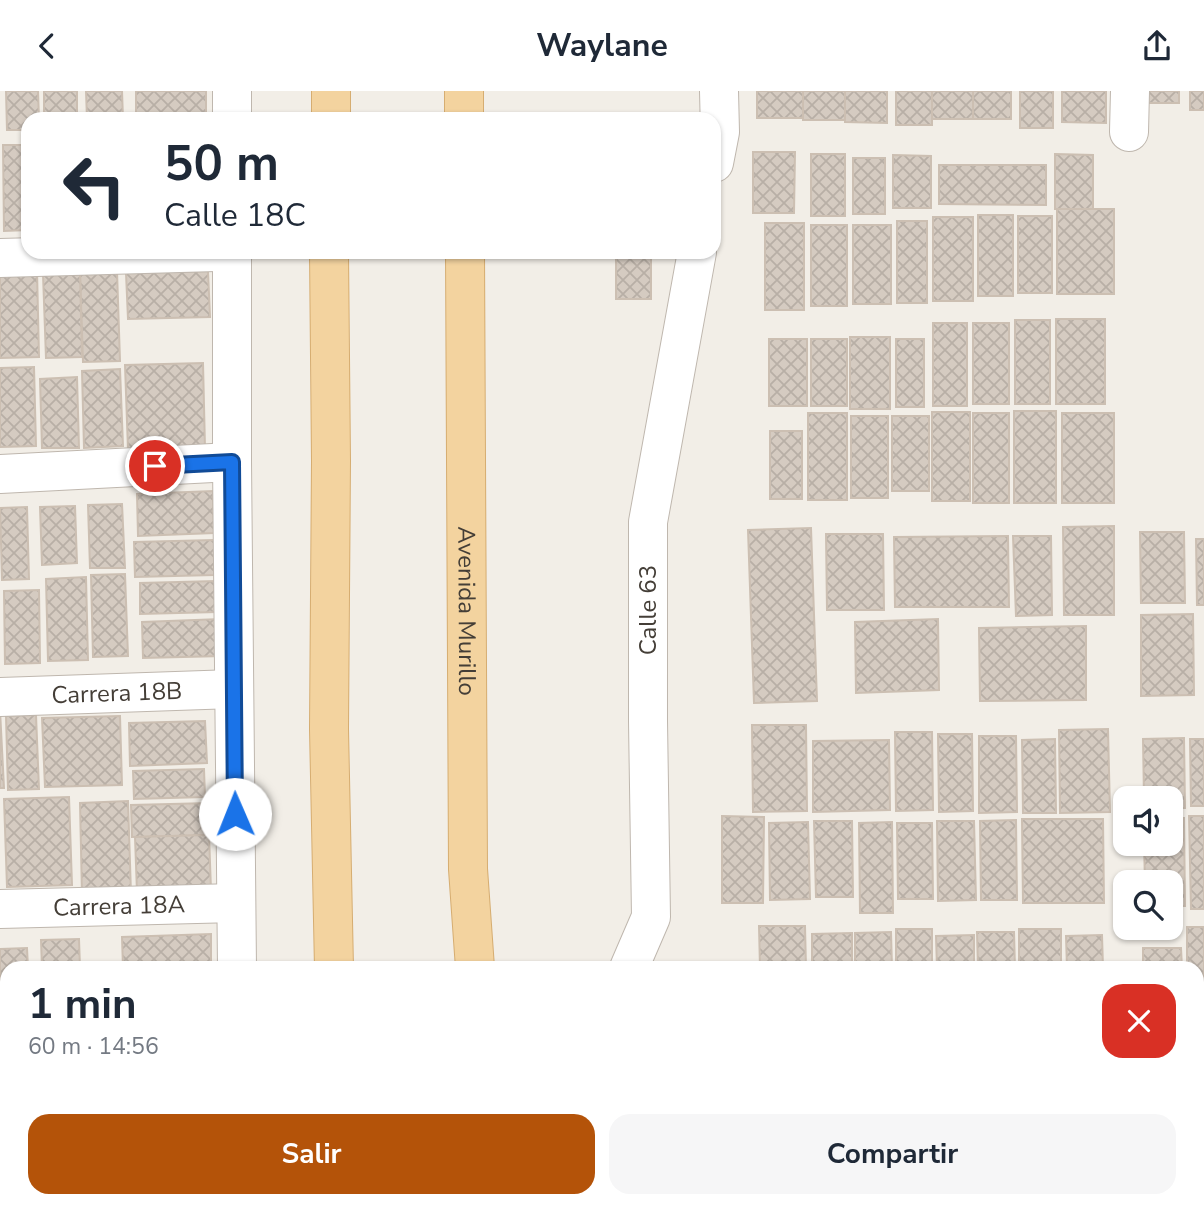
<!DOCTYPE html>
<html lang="es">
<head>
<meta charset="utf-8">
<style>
  :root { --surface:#fff; --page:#f6f6f7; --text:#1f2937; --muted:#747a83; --accent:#b45309 }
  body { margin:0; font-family:"Nunito Sans",sans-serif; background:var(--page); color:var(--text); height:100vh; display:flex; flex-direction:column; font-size:26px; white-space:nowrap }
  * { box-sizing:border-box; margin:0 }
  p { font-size:23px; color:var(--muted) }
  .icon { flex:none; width:38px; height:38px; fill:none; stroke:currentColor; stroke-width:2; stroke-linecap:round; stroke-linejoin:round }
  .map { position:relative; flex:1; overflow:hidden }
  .panel { position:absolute; left:0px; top:870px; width:1204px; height:247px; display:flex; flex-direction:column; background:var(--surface); border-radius:21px 21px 0 0; box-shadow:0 2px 5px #0004 }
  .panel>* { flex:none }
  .guide { position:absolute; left:21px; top:21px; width:700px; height:147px; border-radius:21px; box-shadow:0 2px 5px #0004; background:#fff; color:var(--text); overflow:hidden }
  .controls { position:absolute; left:1113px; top:695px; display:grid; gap:14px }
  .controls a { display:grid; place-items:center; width:70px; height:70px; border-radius:14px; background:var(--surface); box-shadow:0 2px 5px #0004; font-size:35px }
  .pin { position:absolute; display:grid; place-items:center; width:60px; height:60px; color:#fff; margin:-30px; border:4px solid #fff; border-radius:50%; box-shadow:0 2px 7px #0007 }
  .me { position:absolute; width:77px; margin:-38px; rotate:359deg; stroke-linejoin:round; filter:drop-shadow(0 0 5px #0008) }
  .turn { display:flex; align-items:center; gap:24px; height:147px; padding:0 28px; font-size:32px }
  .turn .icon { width:91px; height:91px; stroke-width:2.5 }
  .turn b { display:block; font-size:49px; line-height:60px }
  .round { display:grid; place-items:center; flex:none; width:74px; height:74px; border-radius:21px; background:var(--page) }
  .head { display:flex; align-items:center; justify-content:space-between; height:119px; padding:0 28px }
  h1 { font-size:42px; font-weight:700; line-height:52px }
  .cta { display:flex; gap:14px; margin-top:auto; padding:14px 28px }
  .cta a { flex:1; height:80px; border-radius:21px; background:var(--accent); color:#fff; font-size:28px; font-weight:700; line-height:80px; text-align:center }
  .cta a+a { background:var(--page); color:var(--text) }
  header { display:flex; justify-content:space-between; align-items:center; height:91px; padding:0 28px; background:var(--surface); font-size:32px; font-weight:700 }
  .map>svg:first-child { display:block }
  .building { fill:url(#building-cross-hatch); stroke:#ccbfb2; stroke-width:2 }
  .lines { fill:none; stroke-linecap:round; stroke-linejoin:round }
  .minor-casing { stroke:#bfb7ae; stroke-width:40 }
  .major-casing { stroke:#d6ad71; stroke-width:40 }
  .minor { stroke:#fff; stroke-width:38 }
  .major { stroke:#f3d39f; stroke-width:38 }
  .route-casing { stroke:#114b97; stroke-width:18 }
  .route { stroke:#1a73e8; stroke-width:12 }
  .labels { text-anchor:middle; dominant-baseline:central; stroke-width:5; stroke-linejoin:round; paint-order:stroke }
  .street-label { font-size:24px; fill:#443e37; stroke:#fff }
</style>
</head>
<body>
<header><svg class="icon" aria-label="back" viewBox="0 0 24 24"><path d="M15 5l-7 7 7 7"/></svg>Waylane<svg class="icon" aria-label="share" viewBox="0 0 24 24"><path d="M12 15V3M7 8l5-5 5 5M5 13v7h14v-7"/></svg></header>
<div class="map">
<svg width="1204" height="1115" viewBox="0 0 1204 1115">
  <defs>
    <pattern id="building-cross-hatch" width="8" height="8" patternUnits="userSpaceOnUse" patternTransform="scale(1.75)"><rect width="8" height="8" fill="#d5cbc1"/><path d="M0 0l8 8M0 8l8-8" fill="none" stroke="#b8afa6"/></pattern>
  </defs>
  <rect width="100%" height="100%" fill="#f2eee7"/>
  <g class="building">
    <polygon points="6,0 38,0 39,28 28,28 28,39 7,39"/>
    <rect x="44" y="0" width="33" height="28"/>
    <polygon points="86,0 122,0 123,28 87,28"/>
    <rect x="136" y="0" width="70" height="28"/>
    <rect x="757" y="0" width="46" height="27"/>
    <rect x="803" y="0" width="42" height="29"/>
    <polygon points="845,0 887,0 887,32 845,31"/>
    <rect x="896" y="0" width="36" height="34"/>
    <rect x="932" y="0" width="41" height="28"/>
    <rect x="973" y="0" width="38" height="28"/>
    <rect x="1020" y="0" width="33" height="37"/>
    <polygon points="1062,0 1106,0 1106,32 1062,31"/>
    <rect x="1138" y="0" width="41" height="12"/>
    <rect x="1190" y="0" width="14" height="19"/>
    <polygon points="3,54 28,54 28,139 4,140"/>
    <polygon points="753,61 795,61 794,122 753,122"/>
    <rect x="811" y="63" width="34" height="62"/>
    <polygon points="1055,63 1093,64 1093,118 1055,118"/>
    <polygon points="893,64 931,65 931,117 893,117"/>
    <rect x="853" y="67" width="32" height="56"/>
    <polygon points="939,74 1046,74 1046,114 939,113"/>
    <rect x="1057" y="118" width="57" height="85"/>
    <rect x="978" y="124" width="35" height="81"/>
    <rect x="1018" y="125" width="34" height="77"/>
    <rect x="933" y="126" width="40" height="84"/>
    <rect x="897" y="130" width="30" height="82"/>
    <rect x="765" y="132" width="39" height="87"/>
    <rect x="811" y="134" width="36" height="81"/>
    <rect x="853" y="134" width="38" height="79"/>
    <rect x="616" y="166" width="35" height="42"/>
    <polygon points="37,179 39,266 0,267 0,180"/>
    <polygon points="117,180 120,270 83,271 80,182"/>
    <polygon points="208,180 210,226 128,228 126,182"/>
    <polygon points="80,182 82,266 46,267 43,183"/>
    <rect x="1056" y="228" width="49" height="85"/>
    <rect x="1015" y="229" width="35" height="84"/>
    <rect x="933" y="232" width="34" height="83"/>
    <rect x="973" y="232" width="36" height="81"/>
    <rect x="850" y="246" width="40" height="72"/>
    <rect x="769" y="248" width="38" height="67"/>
    <rect x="811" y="248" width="36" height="67"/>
    <rect x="896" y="248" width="28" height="68"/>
    <polygon points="203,272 205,357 128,359 125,274"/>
    <polygon points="34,276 36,355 0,356 0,277"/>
    <polygon points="120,278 123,355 84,357 82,280"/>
    <polygon points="77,286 79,357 42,357 40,288"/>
    <rect x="1014" y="320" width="42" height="92"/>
    <rect x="932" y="321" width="38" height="89"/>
    <rect x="808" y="322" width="39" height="87"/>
    <rect x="973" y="322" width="36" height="90"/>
    <rect x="1062" y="322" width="52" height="90"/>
    <rect x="851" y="325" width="37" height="82"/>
    <rect x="892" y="325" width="37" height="75"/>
    <rect x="770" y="340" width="32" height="68"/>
    <polygon points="213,400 214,442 138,445 137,403"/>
    <polygon points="122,413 125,477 90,477 88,414"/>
    <polygon points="75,415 77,472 42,474 40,416"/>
    <polygon points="27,416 29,488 2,489 0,417"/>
    <polygon points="1114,435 1114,524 1064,524 1063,436"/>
    <polygon points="811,437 817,610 754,612 748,439"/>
    <polygon points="1140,441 1184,441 1185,512 1141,512"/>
    <polygon points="826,443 883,443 884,519 827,519"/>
    <polygon points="1008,445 1009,516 895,516 894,446"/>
    <polygon points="1013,445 1051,445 1052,524 1016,525"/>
    <polygon points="1196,448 1204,448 1204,514 1197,514"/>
    <polygon points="214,449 214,484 135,486 134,451"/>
    <polygon points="125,483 128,565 93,566 91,484"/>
    <polygon points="86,486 88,569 48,570 46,488"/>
    <polygon points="216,490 217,521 140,523 140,492"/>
    <polygon points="39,499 40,572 5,573 4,500"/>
    <polygon points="1193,523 1194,604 1141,605 1141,524"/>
    <polygon points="221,528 223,565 143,567 142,531"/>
    <polygon points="938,528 939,599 856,602 855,531"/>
    <polygon points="1086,535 1086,609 980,610 979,537"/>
    <polygon points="0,619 4,697 0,697"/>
    <polygon points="36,624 39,698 8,699 6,625"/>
    <polygon points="120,625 122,694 45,696 42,627"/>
    <polygon points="205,630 207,672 130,675 129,632"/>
    <polygon points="752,634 806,634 807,720 753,721"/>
    <polygon points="1108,638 1110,721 1060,722 1059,639"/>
    <polygon points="895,641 932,641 933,719 896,720"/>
    <polygon points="938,643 972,643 973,720 939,721"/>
    <polygon points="979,645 1016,645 1017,721 979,722"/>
    <polygon points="1184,647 1185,717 1171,717 1171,707 1144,707 1143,648"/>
    <polygon points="1055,648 1056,722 1023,722 1022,649"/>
    <polygon points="1190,648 1204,648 1204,715 1191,715"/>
    <polygon points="889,649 890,719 813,721 813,650"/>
    <polygon points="204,678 205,706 134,708 133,680"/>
    <polygon points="69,706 72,794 7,796 4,708"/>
    <polygon points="128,710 131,803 82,804 80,712"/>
    <polygon points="210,712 211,744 132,746 131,714"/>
    <polygon points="722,725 764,726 763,812 722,812"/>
    <polygon points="1189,725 1204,725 1204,818 1191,818"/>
    <polygon points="1171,727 1184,727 1185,815 1171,815 1171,791 1145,791 1144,752 1171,752"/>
    <polygon points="1022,728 1103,728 1104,812 1023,812"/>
    <polygon points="1016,729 1017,809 981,809 980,730"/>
    <polygon points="814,730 852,730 853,806 816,806"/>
    <polygon points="937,730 974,730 976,809 938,810"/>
    <polygon points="808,731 810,808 770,809 769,732"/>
    <polygon points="892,731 893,822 860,822 859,732"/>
    <polygon points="897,732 932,732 933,808 898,808"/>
    <polygon points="209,744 211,799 137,801 135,746"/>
    <polygon points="759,835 805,835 806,877 760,877"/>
    <polygon points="1187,836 1204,836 1204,911 1197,911 1197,877 1187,877"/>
    <rect x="896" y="838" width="36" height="39"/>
    <rect x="1019" y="838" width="42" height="39"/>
    <polygon points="891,841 892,877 855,877 855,842"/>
    <polygon points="977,841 1014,841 1015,877 978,877"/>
    <polygon points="852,842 852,877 812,877 812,843"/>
    <polygon points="211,843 211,877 123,877 122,846"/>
    <polygon points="974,844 974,877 937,877 936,845"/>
    <polygon points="1102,844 1103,877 1067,877 1066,845"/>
    <polygon points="79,848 80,877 42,877 41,849"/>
    <polygon points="27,857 28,877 7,877 7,924 0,924 0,858"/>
    <polygon points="1143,857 1181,857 1182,877 1143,877"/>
    <rect x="1197" y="916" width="7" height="82"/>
    <polygon points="1,946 7,946 7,1023 3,1023"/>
    <rect x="9" y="1110" width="34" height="5"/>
    <rect x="43" y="1110" width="38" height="5"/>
    <rect x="81" y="1110" width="39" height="5"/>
    <rect x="130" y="1110" width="77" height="5"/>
    <rect x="811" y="1110" width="38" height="5"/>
    <rect x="855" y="1110" width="38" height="5"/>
    <rect x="895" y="1110" width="37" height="5"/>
    <rect x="937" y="1110" width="39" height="5"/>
    <rect x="982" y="1110" width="70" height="5"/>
    <rect x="1060" y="1110" width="38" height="5"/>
  </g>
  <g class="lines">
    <defs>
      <g id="minor">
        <polyline points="232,0 232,28"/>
        <polyline points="1129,41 1130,0"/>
        <polyline points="714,72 720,41 719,0"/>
        <polyline points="232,161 232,371 237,877"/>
        <polyline points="0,167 216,161"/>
        <polyline points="0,383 232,371"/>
        <path id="s1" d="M0 606 234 598"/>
        <path id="s2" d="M0 818 236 812"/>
        <polyline points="629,877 651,826 648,630 648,431 697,161"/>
        <polyline points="1197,1043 1204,1043"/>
        <polyline points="0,1048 7,1048"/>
        <polyline points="238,1110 238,1115"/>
      </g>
      <g id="major">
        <polyline points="464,0 464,28"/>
        <polyline points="331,28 331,0"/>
        <polyline points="329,161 331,370 329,638 334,877"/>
        <path id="s3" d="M465 161 468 778 475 877"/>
        <polyline points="340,1110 340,1115"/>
        <polyline points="488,1110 488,1115"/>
      </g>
    </defs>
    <use href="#minor" class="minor-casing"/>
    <use href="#major" class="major-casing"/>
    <use href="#minor" class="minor"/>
    <use href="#major" class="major"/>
  </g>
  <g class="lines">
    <defs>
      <polyline id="route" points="155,375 232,371 235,723"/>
    </defs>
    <use href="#route" class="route-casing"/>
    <use href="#route" class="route"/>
  </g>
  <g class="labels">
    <g class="street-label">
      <text stroke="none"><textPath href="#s3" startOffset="359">Avenida Murillo</textPath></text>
      <text transform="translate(648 519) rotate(-90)">Calle 63</text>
      <text stroke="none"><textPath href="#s1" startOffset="117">Carrera 18B</textPath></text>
      <text stroke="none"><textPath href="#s2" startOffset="119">Carrera 18A</textPath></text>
    </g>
  </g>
</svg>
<div class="controls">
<a><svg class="icon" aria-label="sound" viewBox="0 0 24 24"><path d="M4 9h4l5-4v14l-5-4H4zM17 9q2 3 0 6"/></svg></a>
<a><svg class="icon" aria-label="search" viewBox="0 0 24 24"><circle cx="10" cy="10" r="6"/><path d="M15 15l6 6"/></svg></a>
</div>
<div class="pin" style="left:155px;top:375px;background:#d93025"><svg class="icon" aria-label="arrive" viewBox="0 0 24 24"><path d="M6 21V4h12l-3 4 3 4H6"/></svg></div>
<svg class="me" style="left:235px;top:723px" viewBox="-20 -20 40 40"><circle r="19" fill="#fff"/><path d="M0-13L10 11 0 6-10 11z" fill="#1a73e8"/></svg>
<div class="guide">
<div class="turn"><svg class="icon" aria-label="left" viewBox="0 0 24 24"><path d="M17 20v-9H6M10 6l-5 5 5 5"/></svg><div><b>50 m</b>Calle 18C</div></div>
</div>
<section class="panel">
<div class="head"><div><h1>1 min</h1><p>60 m · 14:56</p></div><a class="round" style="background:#d93025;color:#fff"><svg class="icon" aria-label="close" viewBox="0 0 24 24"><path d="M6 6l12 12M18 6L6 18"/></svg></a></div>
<div class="cta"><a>Salir</a><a>Compartir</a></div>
</section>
</div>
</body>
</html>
